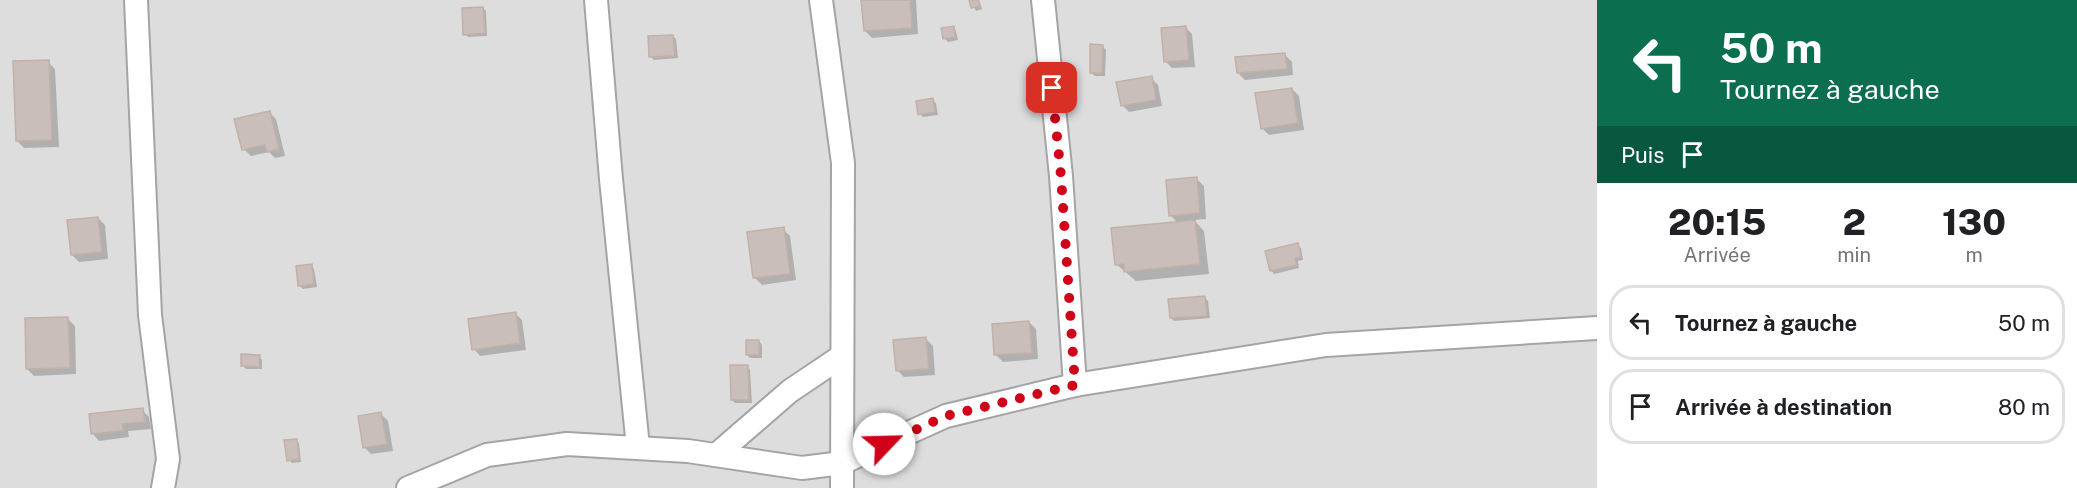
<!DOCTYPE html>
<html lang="fr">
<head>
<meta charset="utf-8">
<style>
  :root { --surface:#fff; --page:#f2f2f2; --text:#202124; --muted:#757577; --line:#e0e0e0 }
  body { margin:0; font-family:"Public Sans",sans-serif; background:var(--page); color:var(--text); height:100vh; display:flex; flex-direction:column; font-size:22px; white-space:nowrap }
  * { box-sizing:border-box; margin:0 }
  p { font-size:20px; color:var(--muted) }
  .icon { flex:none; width:33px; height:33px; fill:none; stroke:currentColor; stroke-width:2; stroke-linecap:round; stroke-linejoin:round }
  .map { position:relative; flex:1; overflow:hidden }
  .panel { display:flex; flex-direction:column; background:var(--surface); width:480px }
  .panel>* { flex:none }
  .guide { background:#0b6e4f; color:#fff; overflow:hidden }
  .pin { position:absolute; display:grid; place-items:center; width:51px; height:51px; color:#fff; margin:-26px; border-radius:12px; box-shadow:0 3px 9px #0006 }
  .me { position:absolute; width:66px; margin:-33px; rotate:66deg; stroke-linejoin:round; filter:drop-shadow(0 0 4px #0008) }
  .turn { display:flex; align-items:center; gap:21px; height:126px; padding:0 24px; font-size:27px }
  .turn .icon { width:78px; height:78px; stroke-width:2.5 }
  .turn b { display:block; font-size:42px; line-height:51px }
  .then { display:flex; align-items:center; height:57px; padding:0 24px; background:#0003; gap:12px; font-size:22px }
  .eta { display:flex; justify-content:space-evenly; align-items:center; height:102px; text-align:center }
  .eta b { font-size:36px; font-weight:800; line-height:42px }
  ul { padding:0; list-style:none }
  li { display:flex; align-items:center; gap:18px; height:75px; margin:0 12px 9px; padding:0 12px; border:3px solid var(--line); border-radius:24px }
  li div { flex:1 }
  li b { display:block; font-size:22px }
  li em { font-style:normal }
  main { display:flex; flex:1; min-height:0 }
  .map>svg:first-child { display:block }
  .residential { fill:#dedddd }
  .shadow { fill:#0003 }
  .building { fill:#c9beb9; stroke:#c3b1a8; stroke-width:1.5 }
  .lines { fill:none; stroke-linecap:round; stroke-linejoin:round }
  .minor-casing { stroke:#a4a4a4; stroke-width:26 }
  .minor { stroke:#fff; stroke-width:22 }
  .route { stroke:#d00018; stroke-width:10; stroke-dasharray:0 18 }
</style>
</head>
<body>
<main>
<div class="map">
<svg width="1597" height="488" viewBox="0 0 1597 488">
  <rect width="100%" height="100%" fill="#f1ece6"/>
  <rect class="residential" x="0" y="0" width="1597" height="488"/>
  <g class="shadow">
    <polygon points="863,0 916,0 918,34 872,38 865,31"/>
    <polygon points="970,0 979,0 982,9 976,11"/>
    <polygon points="483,8 486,11 487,36 468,37 465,34"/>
    <polygon points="953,27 956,31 958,40 948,42 944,38"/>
    <polygon points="1185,27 1192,34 1195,67 1172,68 1165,61"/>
    <polygon points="673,36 676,39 678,58 654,60 651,57"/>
    <polygon points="1102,46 1106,50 1105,76 1095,76 1091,73"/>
    <polygon points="1285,55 1292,62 1293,75 1245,80 1238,73"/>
    <polygon points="48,62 55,69 59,147 24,148 17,141"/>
    <polygon points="1151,78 1158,85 1162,106 1129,112 1122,105"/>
    <polygon points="1292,89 1299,96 1304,130 1269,135 1262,128"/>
    <polygon points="932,100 936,103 938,115 923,117 920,114"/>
    <polygon points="269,112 276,119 285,156 275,158 269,152 251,156 244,149"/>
    <polygon points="1197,179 1204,186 1206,219 1194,220 1204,231 1209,274 1136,281 1116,264 1178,223 1170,215"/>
    <polygon points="98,218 105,225 108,259 79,262 72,255"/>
    <polygon points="783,229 790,236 796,280 762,285 755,278"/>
    <polygon points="1297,245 1301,248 1303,260 1298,261 1299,268 1274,274 1271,270"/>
    <polygon points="311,265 314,269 317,287 303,289 300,286"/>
    <polygon points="1205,298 1208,301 1210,318 1174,321 1171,318"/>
    <polygon points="515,313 522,320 526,350 480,356 474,349"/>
    <polygon points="68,319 75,326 76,374 34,376 27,369"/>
    <polygon points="1029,322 1036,329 1038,359 1003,362 996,355"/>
    <polygon points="926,339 933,346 935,375 904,377 897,370"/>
    <polygon points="759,341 762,345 762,358 750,358 747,355"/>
    <polygon points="259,356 262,360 262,369 246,369 242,365"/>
    <polygon points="747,366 750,370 752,403 735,403 732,400"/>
    <polygon points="142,410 149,417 151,429 128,431 129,437 99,441 93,434"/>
    <polygon points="381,414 388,421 393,451 371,454 364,447"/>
    <polygon points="296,440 299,443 301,462 292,463 289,460"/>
  </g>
  <g class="building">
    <polygon points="861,0 910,0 912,28 864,31"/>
    <polygon points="969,0 978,0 980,6 971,8"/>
    <polygon points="483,7 485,33 463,35 462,8"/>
    <polygon points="954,26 955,37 943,39 941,28"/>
    <polygon points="1186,26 1189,60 1164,62 1161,28"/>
    <polygon points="673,35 675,56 649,57 648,36"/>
    <polygon points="1090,44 1103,45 1102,73 1090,73"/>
    <polygon points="1285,53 1287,69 1237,73 1235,57"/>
    <polygon points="49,60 52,140 16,141 13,61"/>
    <polygon points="1152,76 1156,100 1121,106 1116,82"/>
    <polygon points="1292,88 1298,123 1261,129 1255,93"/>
    <polygon points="933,98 935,112 918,115 916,101"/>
    <polygon points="270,111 279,149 267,152 265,145 242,150 234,119"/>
    <polygon points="1197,177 1200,213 1169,216 1166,180"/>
    <polygon points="98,217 102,252 71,255 67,220"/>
    <polygon points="1195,220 1200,264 1124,272 1124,264 1115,265 1111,228"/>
    <polygon points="784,227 790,274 753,278 747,232"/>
    <polygon points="1298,243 1301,257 1295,258 1297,265 1270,271 1265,251"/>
    <polygon points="312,264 314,284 298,286 296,266"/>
    <polygon points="1205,296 1207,316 1170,318 1168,299"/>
    <polygon points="516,312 520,343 472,350 468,319"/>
    <polygon points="68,317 70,368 26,369 25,318"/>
    <polygon points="1029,321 1032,353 994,355 992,324"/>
    <polygon points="926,337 929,369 896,371 893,340"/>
    <rect x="746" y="340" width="13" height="15"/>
    <polygon points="241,354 260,355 259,367 241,366"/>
    <polygon points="730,365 748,365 749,400 731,400"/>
    <polygon points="143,408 145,422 122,424 123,431 91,434 89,414"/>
    <polygon points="381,412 387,444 363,448 358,416"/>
    <polygon points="297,439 299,459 287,461 284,440"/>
  </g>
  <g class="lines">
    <defs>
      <g id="minor">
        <polyline points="136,0 150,315 168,459 163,488"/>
        <polyline points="596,0 611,179 638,447"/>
        <polyline points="821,0 843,163 842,488"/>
        <polyline points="1043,0 1061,176 1075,385"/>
        <polyline points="716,455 790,391 842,356"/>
        <polyline points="408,488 487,455 567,444 688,451 802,468 842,463 946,416 1075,385 1326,345 1597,328"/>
      </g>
    </defs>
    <use href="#minor" class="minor-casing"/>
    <use href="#minor" class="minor"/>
  </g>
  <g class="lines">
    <polyline class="route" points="884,444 946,416 1075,385 1061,176 1052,88"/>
  </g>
</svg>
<div class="pin" style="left:1052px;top:88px;background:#d93025"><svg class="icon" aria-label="arrive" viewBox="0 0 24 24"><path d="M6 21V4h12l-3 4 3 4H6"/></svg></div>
<svg class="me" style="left:884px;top:444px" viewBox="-20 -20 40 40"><circle r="19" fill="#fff"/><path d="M0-13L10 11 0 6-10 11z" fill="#d00018"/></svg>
</div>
<section class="panel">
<div class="guide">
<div class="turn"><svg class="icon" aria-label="left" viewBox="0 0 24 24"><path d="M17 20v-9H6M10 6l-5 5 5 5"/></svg><div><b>50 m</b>Tournez à gauche</div></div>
<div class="then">Puis<svg class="icon" aria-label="arrive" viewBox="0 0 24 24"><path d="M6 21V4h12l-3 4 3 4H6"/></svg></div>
</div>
<div class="eta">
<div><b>20:15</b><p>Arrivée</p></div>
<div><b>2</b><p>min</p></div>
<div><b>130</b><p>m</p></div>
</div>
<ul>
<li><svg class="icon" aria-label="left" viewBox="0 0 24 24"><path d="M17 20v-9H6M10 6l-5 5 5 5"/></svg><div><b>Tournez à gauche</b></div><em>50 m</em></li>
<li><svg class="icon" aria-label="arrive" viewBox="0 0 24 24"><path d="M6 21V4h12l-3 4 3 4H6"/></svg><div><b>Arrivée à destination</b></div><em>80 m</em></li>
</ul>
</section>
</main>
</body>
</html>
